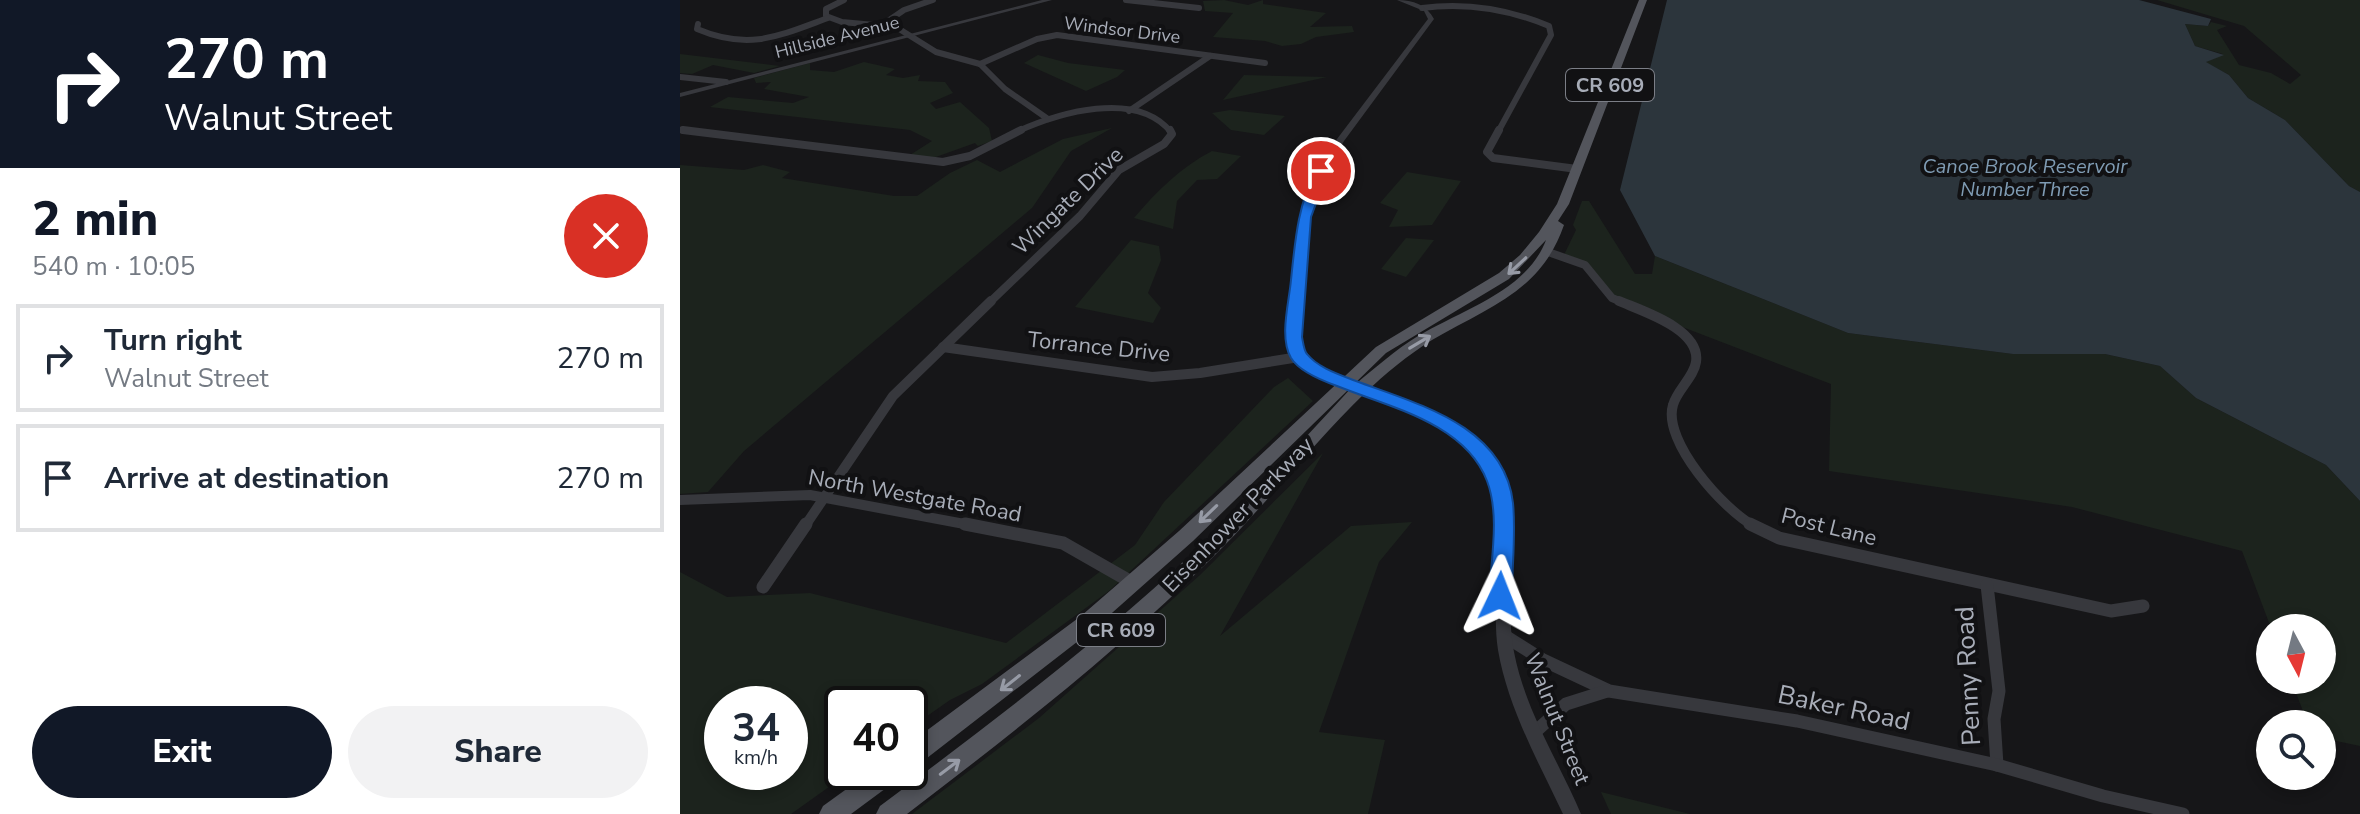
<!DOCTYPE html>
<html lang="en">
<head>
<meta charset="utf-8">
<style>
  :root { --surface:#fff; --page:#f2f2f3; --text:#1f2937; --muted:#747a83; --line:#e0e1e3; --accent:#111827 }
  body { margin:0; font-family:"Nunito Sans",sans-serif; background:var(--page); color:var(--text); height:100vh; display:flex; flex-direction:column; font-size:30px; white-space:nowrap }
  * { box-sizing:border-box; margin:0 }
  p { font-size:26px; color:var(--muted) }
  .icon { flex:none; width:44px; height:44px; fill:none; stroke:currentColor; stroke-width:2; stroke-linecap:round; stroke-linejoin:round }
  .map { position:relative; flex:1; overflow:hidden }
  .sheet { display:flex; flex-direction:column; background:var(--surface); width:680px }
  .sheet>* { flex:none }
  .banner { background:#111827; color:#fff; overflow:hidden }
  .needle { width:52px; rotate:173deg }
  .tools { position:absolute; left:1576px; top:614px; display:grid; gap:16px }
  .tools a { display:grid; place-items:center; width:80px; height:80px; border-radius:50%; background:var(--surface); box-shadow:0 4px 12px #0003; font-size:40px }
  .speed { position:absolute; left:24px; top:686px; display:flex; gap:16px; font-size:40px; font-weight:700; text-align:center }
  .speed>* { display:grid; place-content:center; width:104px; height:104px; border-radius:50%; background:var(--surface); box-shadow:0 4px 12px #0003; line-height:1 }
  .speed small { font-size:20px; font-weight:400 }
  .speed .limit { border:4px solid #111; border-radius:12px; background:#fff; color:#111 }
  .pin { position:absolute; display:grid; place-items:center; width:68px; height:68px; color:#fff; margin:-34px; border:4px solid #fff; border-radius:50%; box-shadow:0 2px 8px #0007 }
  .me { position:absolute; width:88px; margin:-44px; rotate:2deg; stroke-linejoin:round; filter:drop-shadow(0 0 6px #0008) }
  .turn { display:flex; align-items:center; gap:28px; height:168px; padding:0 32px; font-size:36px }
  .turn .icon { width:104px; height:104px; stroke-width:2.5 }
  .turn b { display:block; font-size:56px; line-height:68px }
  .round { display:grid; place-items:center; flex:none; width:84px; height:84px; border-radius:42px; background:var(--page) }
  .head { display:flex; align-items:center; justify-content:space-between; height:136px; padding:0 32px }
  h1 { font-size:48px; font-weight:800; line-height:60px; color:var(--accent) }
  .cta { display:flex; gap:16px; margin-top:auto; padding:16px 32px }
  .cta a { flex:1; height:92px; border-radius:48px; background:var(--accent); color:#fff; font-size:32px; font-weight:800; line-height:92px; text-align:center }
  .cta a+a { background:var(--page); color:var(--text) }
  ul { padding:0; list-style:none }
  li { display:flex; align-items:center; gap:24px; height:108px; margin:0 16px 12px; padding:0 16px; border:4px solid var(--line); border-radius:0px }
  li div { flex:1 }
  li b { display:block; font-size:30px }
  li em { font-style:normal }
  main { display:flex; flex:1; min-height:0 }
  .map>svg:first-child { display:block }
  .green { fill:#1c231d; fill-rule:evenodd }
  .water { fill:#2c353c }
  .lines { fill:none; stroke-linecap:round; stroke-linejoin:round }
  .minor-far3 { stroke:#37383d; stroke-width:6 }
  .minor-far2 { stroke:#37383d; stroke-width:8 }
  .minor-far1 { stroke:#37383d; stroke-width:10 }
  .minor { stroke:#37383d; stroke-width:13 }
  .tertiary { fill:#37383d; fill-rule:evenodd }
  .primary { fill:#53555c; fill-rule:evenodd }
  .oneway { stroke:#979ba6 }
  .route { fill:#1a73e8; stroke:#114b97; stroke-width:2 }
  .labels { text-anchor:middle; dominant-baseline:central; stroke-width:8; stroke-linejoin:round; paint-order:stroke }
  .far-street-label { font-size:18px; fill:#a8adb8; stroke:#111113 }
  .shield { fill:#111113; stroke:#7b7e86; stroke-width:2 }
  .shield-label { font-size:20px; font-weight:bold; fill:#a8adb8 }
  .far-water-label { font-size:20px; font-style:italic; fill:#7f9bb3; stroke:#111113 }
  .street-label { font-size:22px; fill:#a8adb8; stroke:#111113 }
  .near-street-label { font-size:26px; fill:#a8adb8; stroke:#111113 }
</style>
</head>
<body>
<main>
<section class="sheet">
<div class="banner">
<div class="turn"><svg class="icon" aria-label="right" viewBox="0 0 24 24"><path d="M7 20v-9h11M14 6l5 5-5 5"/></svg><div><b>270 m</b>Walnut Street</div></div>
</div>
<div class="head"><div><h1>2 min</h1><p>540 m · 10:05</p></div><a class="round" style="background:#d93025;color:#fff"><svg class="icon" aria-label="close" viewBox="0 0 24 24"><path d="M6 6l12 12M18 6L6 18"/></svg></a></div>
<ul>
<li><svg class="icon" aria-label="right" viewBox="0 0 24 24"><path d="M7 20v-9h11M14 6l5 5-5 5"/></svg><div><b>Turn right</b><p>Walnut Street</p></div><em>270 m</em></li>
<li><svg class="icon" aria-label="arrive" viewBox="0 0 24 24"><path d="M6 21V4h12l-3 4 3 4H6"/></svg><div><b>Arrive at destination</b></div><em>270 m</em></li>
</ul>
<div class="cta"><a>Exit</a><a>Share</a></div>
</section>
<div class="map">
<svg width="1680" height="814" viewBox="0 0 1680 814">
  <rect width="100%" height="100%" fill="#161618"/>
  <g class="green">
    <polygon points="544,0 568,5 583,0 583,4 646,13 630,27 672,26 674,32 636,37 621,44 602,46 585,41 533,37 553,13 525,11 523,1"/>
    <polygon points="1477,0 1680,0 1680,192 1669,186 1605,120 1568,98 1549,75 1525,62 1543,54 1515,46 1505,24 1528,26 1531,22 1547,26 1537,30 1559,65 1591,73 1610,84 1621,75 1564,26"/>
    <polygon points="0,54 100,66 74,73 33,65 12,74 0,73"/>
    <polygon points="358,55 388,63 445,70 437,77 406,91 344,63"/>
    <polygon points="184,62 215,69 206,75 223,78 240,75 238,81 265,82 273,93 250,103 256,109 280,102 309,128 312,141 298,146 295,143 253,158 230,155 252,141 230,130 30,107 48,97 113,103 129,97 84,89 91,82 76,83 74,78 130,63 130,70 154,72"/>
    <polygon points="564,75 647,77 543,100"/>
    <polygon points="550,110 605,116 584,135 551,130 532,113"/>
    <polygon points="432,128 391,151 352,208 64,451 28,492 0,494 0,165 64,170 83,165 110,172 102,178 214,196 237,196 270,173 297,160 320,172 383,139"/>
    <path d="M532 151 561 156 537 179 517 180 497 201 493 229 454 218C478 190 500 168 532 151Z"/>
    <polygon points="727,172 781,181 752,225 709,227 718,210 700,203"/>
    <polygon points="902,201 909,201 955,274 972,274 975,256 1168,333 1333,354 1425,354 1480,366 1516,398 1646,465 1680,501 1680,746 1642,738 1642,724 1628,724 1611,680 1642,680 1642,628 1591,628 1562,551 1392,507 1149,471 1151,384 940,303 905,266 883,257 896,230 893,225"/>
    <polygon points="726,238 754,240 726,277 701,269"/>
    <polygon points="451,240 479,246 481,260 468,293 481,308 473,323 395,307"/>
    <path d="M608 378 633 401 429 591 302 684 270 700 230 728V704H162V772H170L111 814H0V572L47 597 130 593 326 643 455 545 484 502 594 387ZM42 704H110V772H42Z"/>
    <polygon points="643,453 540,636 671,526 732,522 699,562 639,732 705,740 688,814 232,814 359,718 520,575"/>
    <polygon points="921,792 1010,814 931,814"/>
  </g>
  <polygon class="water" points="987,0 1459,0 1531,19 1528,26 1505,24 1515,46 1544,55 1526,62 1549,75 1568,98 1605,120 1669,186 1680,192 1680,501 1646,465 1516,398 1480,366 1425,354 1333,354 1168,333 975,256 940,190"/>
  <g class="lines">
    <g class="minor-far3">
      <polyline points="164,0 146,9 146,16 162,22 216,27 256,52 300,64 325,89 368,119"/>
      <polyline points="446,0 519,8"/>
      <path d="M742 8C787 2 828 9 869 26L871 35 818 132"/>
      <path d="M18 24 17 29C69 51 99 36 148 18"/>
      <polyline points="202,25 224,10 253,0"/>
      <polyline points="300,64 357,39 377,35 585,63"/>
      <polyline points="0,77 46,82"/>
      <polyline points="449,111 530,56"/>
      <polyline points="0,130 19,132"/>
      <path d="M336 132C378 113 456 89 491 132"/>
    </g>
    <g class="minor-far2">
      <polyline points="3,130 263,162 290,156 341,130"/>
      <polyline points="819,130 807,152 813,158 897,169"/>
      <polyline points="868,252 905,265 932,298 944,303"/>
      <polyline points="309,303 400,216 439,170 484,144 492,134 490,130"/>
    </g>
    <g class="minor-far1">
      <path d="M939 301C962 311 1021 329 1016 362 1014 377 997 390 993 405 982 441 1044 510 1074 526"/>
      <polyline points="263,347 472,377 520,373 619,357"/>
      <polyline points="0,500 130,495 295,526"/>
      <polyline points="125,526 213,396 311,301"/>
    </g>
    <g class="minor">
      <polyline points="285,524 383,543 453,583"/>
      <polyline points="1070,524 1099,538 1431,611 1463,606"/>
      <polyline points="1307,585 1319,691 1314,719 1317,765"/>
      <polyline points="83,587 126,524"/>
      <polyline points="825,636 863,660 929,691 1117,721 1317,765 1423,796 1503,814"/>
      <polyline points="855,732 886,704 927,691"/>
    </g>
    <g class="tertiary">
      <polygon points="362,0 372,0 0,97 0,93"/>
      <path d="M717 0C733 0 747 5 754 19L664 141 638 187 629 217 621 345C660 403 760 393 803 446 850 505 821 584 834 652 845 710 878 760 901 814H883C858 761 828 708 818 650 809 593 833 507 798 459 767 414 696 405 649 381 639 376 627 369 620 360 616 356 613 350 609 345L619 217 630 187 657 139 748 19 744 11Z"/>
    </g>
    <g class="primary">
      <path d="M959 0H967L889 204 878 221 884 225C861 292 808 307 752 340 728 355 705 374 685 393 632 444 586 505 533 557 438 651 333 733 227 814H196L200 806C309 725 418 642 517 549 572 497 622 441 673 386 694 369 715 350 738 336 781 310 847 291 866 240L829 279 706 353 513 541 415 628 238 765 230 768V743L401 616 499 531 696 347 819 273 840 255 859 232 877 204Z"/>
      <polygon points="190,772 220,772 217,780 171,814 139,814 143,806"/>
    </g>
  </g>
  <defs><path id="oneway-shaft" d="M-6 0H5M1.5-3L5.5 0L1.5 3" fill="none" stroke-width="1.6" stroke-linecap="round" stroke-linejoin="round" transform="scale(2)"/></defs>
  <g class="oneway">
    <use href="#oneway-shaft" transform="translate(837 266) rotate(137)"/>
    <use href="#oneway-shaft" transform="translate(740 342) rotate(-31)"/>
    <use href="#oneway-shaft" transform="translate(528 514) rotate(136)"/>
    <use href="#oneway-shaft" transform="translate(330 683) rotate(142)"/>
    <use href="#oneway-shaft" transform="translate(270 767) rotate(-37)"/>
  </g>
  <path class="route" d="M637 168 648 171 631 217 622 337C623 342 624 351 627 354 638 368 661 375 676 381 737 404 824 425 833 503 836 533 832 566 832 596L828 602 820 605 813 602 809 596C811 560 820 515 807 481 785 423 709 407 657 386 643 381 619 371 611 358 599 337 609 303 611 280 615 241 618 203 637 168Z"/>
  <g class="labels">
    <g class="far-street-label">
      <text transform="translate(442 30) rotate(7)">Windsor Drive</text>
      <text transform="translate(157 37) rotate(-14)">Hillside Avenue</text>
    </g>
    <g class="shield">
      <rect x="886" y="69" width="88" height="32" rx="6"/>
      <rect x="397" y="614" width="88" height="32" rx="6"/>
    </g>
    <g class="shield-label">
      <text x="930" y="85">CR 609</text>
      <text x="441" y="630">CR 609</text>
    </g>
    <g class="far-water-label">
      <text x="1345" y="166">Canoe Brook Reservoir<tspan x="1345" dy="23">Number Three</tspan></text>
    </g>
    <g class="street-label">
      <text transform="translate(388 201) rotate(-44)">Wingate Drive</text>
      <text transform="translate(419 347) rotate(6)">Torrance Drive</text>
      <text transform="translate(235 496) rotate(10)">North Westgate Road</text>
      <text transform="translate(558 515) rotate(-46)">Eisenhower Parkway</text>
      <text transform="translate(1149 527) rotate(14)">Post Lane</text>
      <text transform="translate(877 719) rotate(68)">Walnut Street</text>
    </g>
    <g class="near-street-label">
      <text transform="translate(1288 676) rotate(-93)">Penny Road</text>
      <text transform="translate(1164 708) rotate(12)">Baker Road</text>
    </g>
  </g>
</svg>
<div class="tools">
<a><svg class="needle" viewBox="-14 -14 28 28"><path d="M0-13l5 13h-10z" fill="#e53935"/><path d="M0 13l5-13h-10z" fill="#747a83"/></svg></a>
<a><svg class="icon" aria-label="search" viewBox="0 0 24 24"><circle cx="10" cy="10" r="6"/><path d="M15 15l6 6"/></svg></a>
</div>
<div class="speed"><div>34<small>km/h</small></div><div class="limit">40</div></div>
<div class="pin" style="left:641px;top:171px;background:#d93025"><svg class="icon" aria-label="arrive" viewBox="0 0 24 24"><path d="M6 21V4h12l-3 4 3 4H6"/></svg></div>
<svg class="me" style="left:820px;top:596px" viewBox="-20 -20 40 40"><path d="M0-17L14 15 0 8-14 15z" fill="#1a73e8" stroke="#fff" stroke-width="4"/></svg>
</div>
</main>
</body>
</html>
